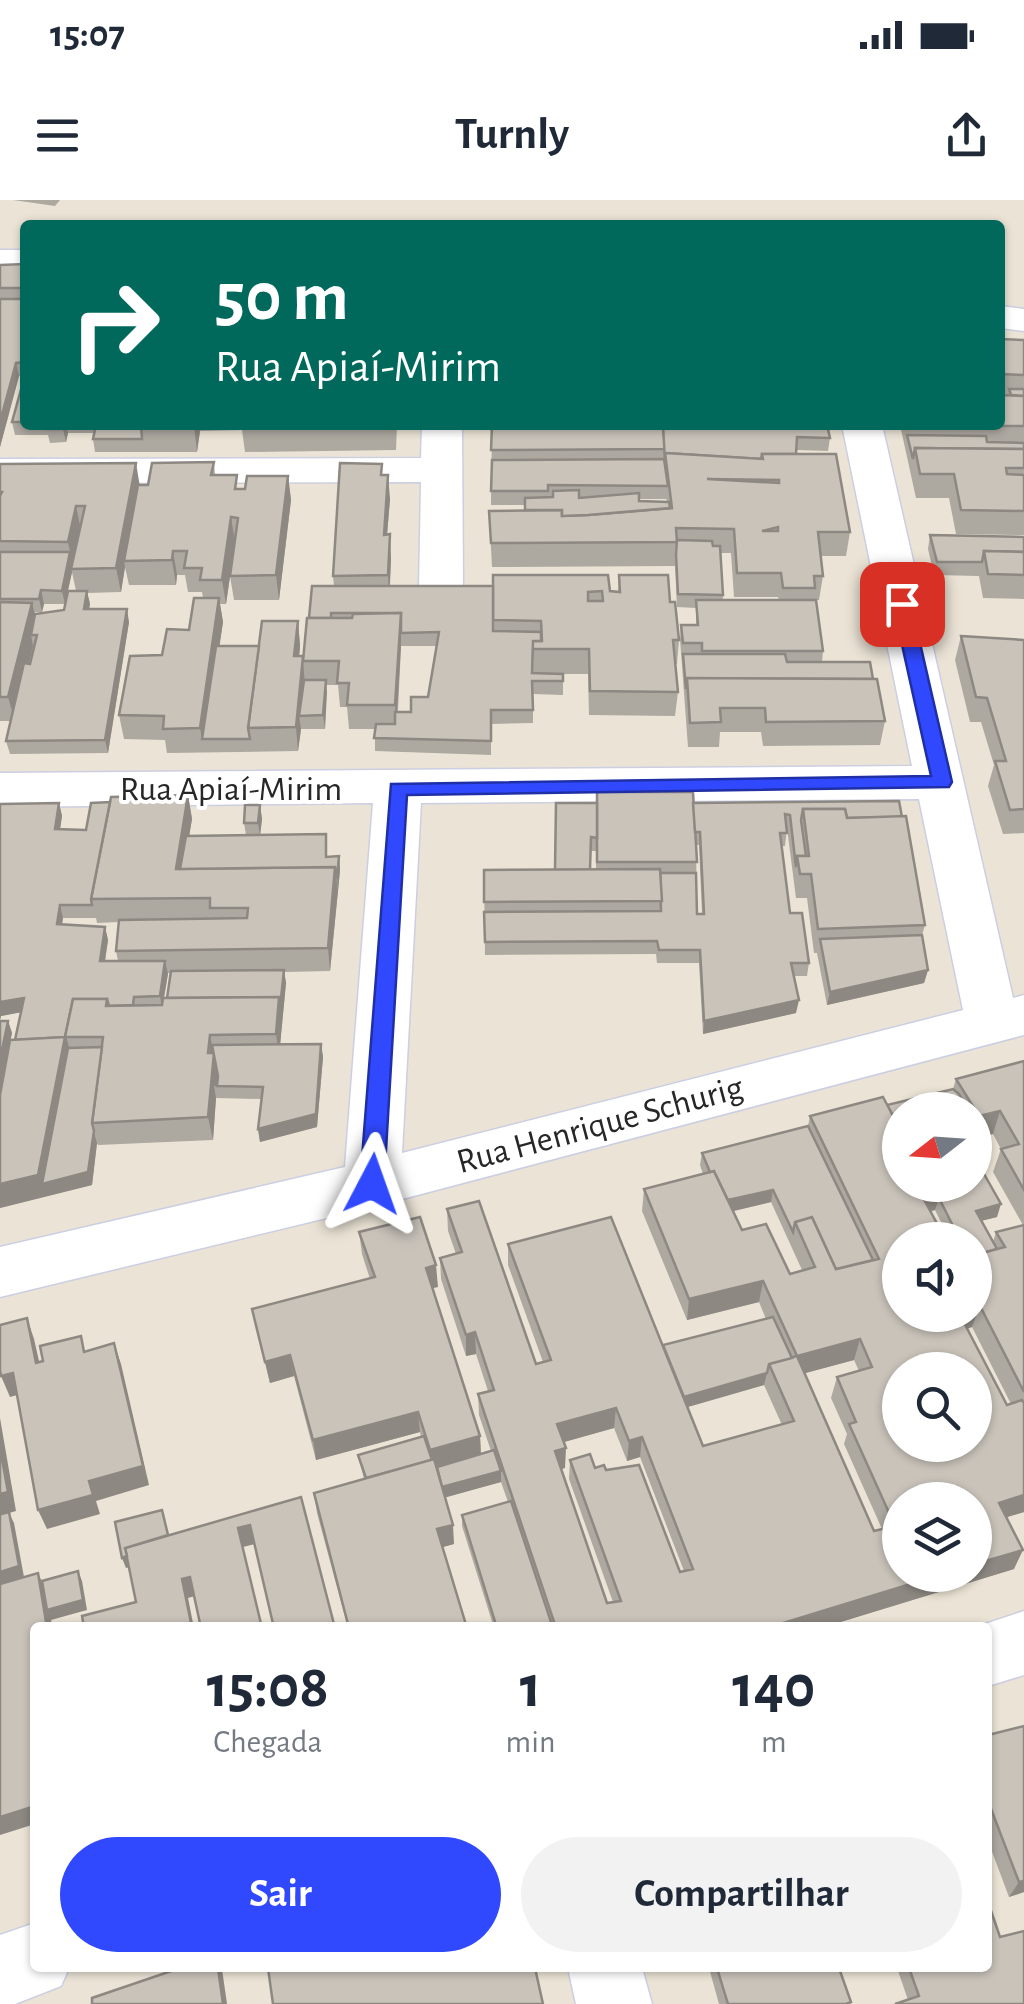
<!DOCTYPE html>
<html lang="pt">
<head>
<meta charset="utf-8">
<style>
  :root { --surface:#fff; --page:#f2f2f3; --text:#1f2937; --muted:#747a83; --accent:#3049ff }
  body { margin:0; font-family:"Alegreya Sans",sans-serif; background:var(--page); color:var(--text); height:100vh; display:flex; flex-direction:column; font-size:38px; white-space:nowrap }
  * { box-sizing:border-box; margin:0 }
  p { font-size:32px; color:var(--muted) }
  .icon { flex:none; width:55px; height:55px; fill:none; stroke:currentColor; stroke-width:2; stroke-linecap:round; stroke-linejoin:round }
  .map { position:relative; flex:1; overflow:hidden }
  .panel { position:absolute; left:30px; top:1422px; width:962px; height:350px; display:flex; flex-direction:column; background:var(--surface); border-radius:10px; box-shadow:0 2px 8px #0004 }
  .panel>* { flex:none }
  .banner { position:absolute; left:20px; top:20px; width:985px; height:210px; border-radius:10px; box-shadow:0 2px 8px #0004; background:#00695c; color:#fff; overflow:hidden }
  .needle { width:65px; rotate:253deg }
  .tools { position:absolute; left:882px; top:892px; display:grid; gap:20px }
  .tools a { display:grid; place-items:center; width:110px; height:110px; border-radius:50%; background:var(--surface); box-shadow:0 2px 8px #0004; font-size:50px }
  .pin { position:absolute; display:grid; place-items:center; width:85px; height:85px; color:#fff; margin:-42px; border-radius:20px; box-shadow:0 5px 15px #0006 }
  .me { position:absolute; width:110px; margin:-55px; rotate:4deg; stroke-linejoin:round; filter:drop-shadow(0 0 8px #0008) }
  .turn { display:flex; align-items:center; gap:35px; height:210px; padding:0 30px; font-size:45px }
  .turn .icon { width:130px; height:130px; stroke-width:2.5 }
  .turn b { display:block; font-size:70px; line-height:85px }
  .eta { display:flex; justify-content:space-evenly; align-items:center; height:170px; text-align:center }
  .eta b { font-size:60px; font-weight:700; line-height:70px }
  .button { display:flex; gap:20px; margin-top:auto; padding:20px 30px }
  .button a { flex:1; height:115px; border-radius:60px; background:var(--accent); color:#fff; font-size:40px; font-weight:700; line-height:115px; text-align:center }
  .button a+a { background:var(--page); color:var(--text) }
  .status { display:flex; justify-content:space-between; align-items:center; height:70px; padding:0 50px; background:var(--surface); direction:ltr }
  .status svg { height:28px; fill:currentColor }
  header { display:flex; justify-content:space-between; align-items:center; height:130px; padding:0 30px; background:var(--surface); font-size:45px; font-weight:700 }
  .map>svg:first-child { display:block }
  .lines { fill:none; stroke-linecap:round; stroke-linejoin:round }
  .street-casing { stroke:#cccee2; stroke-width:3 }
  .street { fill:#fff; fill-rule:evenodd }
  .wall { fill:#ada8a0; fill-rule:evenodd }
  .shaded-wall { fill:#8d8882 }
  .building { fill:#c9c3ba; stroke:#8d8882; stroke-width:2.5; fill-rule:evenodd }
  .route { fill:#3049ff; stroke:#1f2fa6; stroke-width:2.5 }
  .labels { text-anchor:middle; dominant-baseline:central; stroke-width:8; stroke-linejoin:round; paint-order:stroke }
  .street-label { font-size:35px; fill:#272727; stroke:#fff }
</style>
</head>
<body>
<div class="status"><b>15:07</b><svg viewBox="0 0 49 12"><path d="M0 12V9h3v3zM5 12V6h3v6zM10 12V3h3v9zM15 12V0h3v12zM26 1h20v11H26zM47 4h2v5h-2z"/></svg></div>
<header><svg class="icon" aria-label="menu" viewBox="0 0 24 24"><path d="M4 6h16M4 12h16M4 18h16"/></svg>Turnly<svg class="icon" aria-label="share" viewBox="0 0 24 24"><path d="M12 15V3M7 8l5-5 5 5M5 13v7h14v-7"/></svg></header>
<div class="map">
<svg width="1024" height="1804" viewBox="0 0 1024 1804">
  <rect width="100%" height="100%" fill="#ebe4d6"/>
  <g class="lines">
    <defs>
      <g id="street">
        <rect x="0" y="50" width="25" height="22"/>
        <polygon points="1000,106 1024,109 1024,131 1000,128"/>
        <polygon points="422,225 462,225 463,388 456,398 441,402 426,398 419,388 421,282 0,283 0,259 421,258"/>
        <path d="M842 225H882L1013 798 1024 795V835L372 1007 0 1097V1047L345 967 373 603 0 607V573L912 566ZM919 599 963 810 402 953 421 603Z"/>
        <polygon points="1024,1411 1024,1475 988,1486 988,1428 973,1428"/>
        <polygon points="35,1723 35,1768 69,1768 61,1786 15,1804 0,1804 0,1735"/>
        <polygon points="568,1768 642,1768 652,1804 576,1804"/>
      </g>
    </defs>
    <use href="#street" class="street-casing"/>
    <use href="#street" class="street"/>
  </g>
  <g class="wall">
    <polygon points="13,0 60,0 55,6"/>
    <polygon points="25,64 25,225 397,225 396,250 245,252 242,230 200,231 197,252 95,252 93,239 94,233 68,233 66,242 50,243 48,235 15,235 12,222 25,176 19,176 0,247 0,65"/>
    <polygon points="1000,139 1024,140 1024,335 956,334 949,298 916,298 900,225 1000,225"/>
    <path d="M492 225H827L830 238 828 251 796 250V254L850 332 846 356H821L823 376 819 400H816L823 451 822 462 873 479 885 521 880 545 763 546 761 532H720L719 547H688L680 439 681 425H696V408L677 407 675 366 492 367 489 311 525 310V305H491ZM707 279 759 280 760 282ZM639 299H666L667 301H639ZM721 353H731L734 397H778L779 400H723Z"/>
    <path d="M214 262 215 275 239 289H245L288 276 291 300 279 400H234L230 376 235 342 226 404H220L223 422 219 446H259L298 421 300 446 299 456H303L309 418 334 386 333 376 383 275 390 299 387 335 391 359 390 386 618 392 619 375 670 402 679 440 677 464H675L678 492 675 516 589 515 588 474H563V495L533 494V523L491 524V555L375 551V529H349L347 507H340L338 485H326L325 529H301L298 551 167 553 165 540 124 539 119 515 162 455 189 430 203 398 202 392H188L185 375H177L176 385H129L125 367 121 392 87 393 90 404 89 409 129 422 108 553 10 554 6 541 11 521H0V264L140 285H148ZM72 372 76 391 64 410 35 414V412H42L44 404H65ZM401 446H437L428 497 411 512H398Z"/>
    <polygon points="930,335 1024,337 1024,399 983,398 979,376 934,375 928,349"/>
    <polygon points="961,436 1024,440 1024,633 1003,634 988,586 994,565 981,522 970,522 955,460"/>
    <path d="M188 595 192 619 189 636 246 635 244 623 245 605H260L262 619 260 635 326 634 327 657 339 656 340 670 330 771 284 772 286 783 280 844H321L323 857 317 927 260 942 258 929 261 899 216 898 213 940 98 945 97 943 92 985 0 1008V895L2 885 0 894V821H8L12 833 10 840H16L21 812 1 816 0 820V604L59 603 62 616 60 629 86 630 91 603 110 602 111 597ZM63 718H96L97 723 119 722 116 751 118 761H105L108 740 105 727 62 724ZM168 773H170L167 798H164Z"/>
    <path d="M899 601 925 725 922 735 928 770 924 783 827 805 817 753H814L807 698H796L787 628 785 646H782L790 713 809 763 807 776H794L796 813 703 834 699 763H657L656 754 485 755 484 670H555L556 603ZM696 645H699L702 714H697ZM590 651H596V670H590Z"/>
    <path d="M1024 861V1312L1007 1317 1014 1369 821 1428H494L462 1326V1315L508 1302 501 1282 445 1297 454 1344 443 1347 467 1428H348L317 1313 314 1293 364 1279 358 1255 421 1237 420 1232 316 1260 294 1176 270 1183 252 1109 370 1079 362 1054 359 1032 438 1087 432 1088 480 1236 481 1254 491 1251 479 1215 478 1194 488 1191 476 1154 466 1156 441 1079 440 1058 456 1054 448 1031 447 1009 536 1164 543 1162 508 1065V1044L663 1145 766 1119 759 1102 687 1120 642 1011 644 989 703 974 700 965 702 953 808 926 810 916 887 905 953 889 956 879ZM900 910H975V985ZM993 934 1001 949 993 972 1023 1025 996 1032 993 1042 981 1021 997 1017 979 966 986 964 990 952 982 936ZM771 1002 802 1070 790 1074 742 1030 733 1011ZM935 1010 950 1040H975V1115L931 1011ZM972 1127 1011 1204 1007 1205 967 1129ZM854 1160 859 1171 837 1177 831 1198 847 1234 844 1244 882 1329 874 1331 805 1173ZM764 1185 782 1225 703 1246 688 1207ZM614 1228 627 1261 640 1257 684 1371 680 1372 606 1270 595 1268 570 1260 569 1279 613 1402 607 1403 561 1269 565 1268 564 1242Z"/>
    <polygon points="1024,1526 1024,1692 1009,1697 988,1641 988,1535"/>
    <polygon points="1000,1737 1024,1804 908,1800 897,1768 988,1768"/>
    <polygon points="709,1768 839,1768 851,1802 850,1804 719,1804"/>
  </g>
  <g class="shaded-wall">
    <polygon points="16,163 19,176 0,247 0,222"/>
    <polygon points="64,225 66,225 68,233 66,242 63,229"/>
    <polygon points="194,225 199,225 200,231 197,252"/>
    <polygon points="136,263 140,287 124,361 125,367 121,392 116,368"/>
    <polygon points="388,275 390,299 385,359 384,335"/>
    <polygon points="288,276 291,300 279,400 276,375"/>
    <polygon points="76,306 81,330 71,369 72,372 65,404 62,391 70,352 68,342"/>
    <polygon points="231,317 235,342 226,404 222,380"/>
    <polygon points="390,334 391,359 389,400 388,375"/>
    <polygon points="173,351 177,375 176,385 172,360"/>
    <polygon points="41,390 44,404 42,412 39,399"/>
    <polygon points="87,391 90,404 86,423 84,409"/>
    <polygon points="219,398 223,422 206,539 202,539 200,528"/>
    <polygon points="32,403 38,427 31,435 33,446 15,521 8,497"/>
    <polygon points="127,409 129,422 108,553 105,540"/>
    <polygon points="401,413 401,446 396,529 395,505"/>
    <polygon points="298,421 300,446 297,481 294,456"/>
    <polygon points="303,461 305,484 299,516 301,529 298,551 296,527"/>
    <polygon points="326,480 327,493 325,529 323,515"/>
    <polygon points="188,595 192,619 182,679 176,669"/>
    <polygon points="59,603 62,616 58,643 55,629"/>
    <polygon points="260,605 262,619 260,636 258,623"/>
    <polygon points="339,656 340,670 338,691 337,678"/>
    <polygon points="335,667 338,691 330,771 328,748"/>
    <polygon points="60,705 63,718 60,737 57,724"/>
    <polygon points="105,727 108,740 103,774 100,761"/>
    <polygon points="165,761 168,774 162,809 160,796"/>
    <polygon points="284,770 286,783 279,857 276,834 279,797"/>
    <polygon points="928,770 924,783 827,805 830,792"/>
    <polygon points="24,798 28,811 1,816 0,820 0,802"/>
    <polygon points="799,800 796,813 703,834 704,821"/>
    <polygon points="8,821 12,833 0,894 0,860"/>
    <polygon points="210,835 218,876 217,886 214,886 216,898 213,940 208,917"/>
    <polygon points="65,837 97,943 92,985 0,1008 0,984"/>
    <polygon points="321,844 323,857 317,927 260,942 258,929"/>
    <polygon points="1000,911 993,934 975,938 975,929 979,916"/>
    <polygon points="990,952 986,964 975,967 975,956"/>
    <polygon points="773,990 771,1002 721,1014 722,1002"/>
    <polygon points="933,990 939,998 935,1010 915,1016 921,994"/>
    <polygon points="1001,1004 997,1017 972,1023 976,1011"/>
    <polygon points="436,1065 438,1087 427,1089 426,1068"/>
    <polygon points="763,1081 759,1102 687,1120 689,1099"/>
    <polygon points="980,1106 972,1127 951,1133 957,1115 975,1115 975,1107"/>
    <polygon points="27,1118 34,1139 44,1183 36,1163"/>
    <polygon points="475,1132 476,1154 466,1156 466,1135"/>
    <polygon points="860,1139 854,1160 776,1181 797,1156"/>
    <polygon points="114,1143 121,1164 149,1285 96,1301 100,1314 47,1329 38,1310 89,1281"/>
    <polygon points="290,1155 294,1176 270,1183 265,1162"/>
    <polygon points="13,1173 21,1194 10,1197 1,1176"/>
    <polygon points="767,1173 764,1185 677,1210 679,1198"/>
    <polygon points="616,1208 614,1228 557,1244 557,1224"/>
    <polygon points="418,1212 420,1232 316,1260 313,1240"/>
    <polygon points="0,1218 16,1311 9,1313 14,1323 24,1377 0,1384"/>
    <polygon points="480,1236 481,1257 431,1269 430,1250"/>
    <polygon points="642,1237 640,1257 627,1261 629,1241"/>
    <polygon points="566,1248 565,1268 554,1271 555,1251"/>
    <polygon points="501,1271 501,1282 440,1299 440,1288"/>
    <polygon points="1024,1295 1024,1312 991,1322 999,1303"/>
    <polygon points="162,1310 173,1355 126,1368 122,1358"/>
    <polygon points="250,1325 255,1344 243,1347 238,1328"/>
    <polygon points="453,1325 454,1344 439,1348 437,1329"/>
    <polygon points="1023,1350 1014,1369 821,1428 767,1428 940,1375 975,1375 975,1364"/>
    <polygon points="78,1371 82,1381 87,1410 51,1420 53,1428 47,1428 38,1373 46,1391"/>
    <polygon points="190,1377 195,1396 188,1398 194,1428 192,1428 182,1379"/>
    <polygon points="29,1608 35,1624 0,1635 0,1617"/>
    <polygon points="1024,1681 1024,1692 1009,1697 1019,1682"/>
    <polygon points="218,1768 222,1769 227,1804 223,1804"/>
  </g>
  <g class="building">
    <polygon points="25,64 25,88 0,88 0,65"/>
    <polygon points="0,99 25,99 25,162 16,163 0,222"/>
    <polygon points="1000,139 1024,140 1024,175 1000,174"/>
    <polygon points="25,175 25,222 12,222"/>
    <polygon points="1009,189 1024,189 1024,196 1011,195"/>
    <polygon points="1000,195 1024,196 1024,226 936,225 1000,225"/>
    <polygon points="48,225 64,225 63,229 47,229"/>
    <polygon points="96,225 141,225 142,239 93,239"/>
    <polygon points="141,225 194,225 194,228 140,228"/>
    <polygon points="242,225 395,225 242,228"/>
    <polygon points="492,225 524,225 524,228 638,228 638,225 663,225 665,249 491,250"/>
    <polygon points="663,225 827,225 830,238 797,237 796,254 762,254 761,259 665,253 665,261"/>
    <polygon points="907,235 986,236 987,242 1024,243 1024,249 915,248 913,259"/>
    <polygon points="915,248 1024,249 1024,268 1006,268 1007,274 1024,275 1024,311 961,310 954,274 920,274"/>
    <path d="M665 253 763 259 762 254H836L850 332H818L823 376H814L815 388H783L781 373H737L734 329 676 328 677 342 491 343 489 311 562 310V316L588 315 672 308ZM707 279 779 280V283ZM778 327V331H762Z"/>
    <polygon points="664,259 668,286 548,285 548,291 491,291 492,260"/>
    <polygon points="214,262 211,275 237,275 235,289 245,289 247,276 288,276 276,375 230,376 238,318 231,317 222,380 200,380 202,368 184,368 187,351 173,351 172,360 124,361 138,285 148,285 152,263"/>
    <polygon points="136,263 116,368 71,369 85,306 76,306 68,342 0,341 0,296 2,292 0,292 0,264"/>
    <polygon points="340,263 382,264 381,275 388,275 384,335 390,334 388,375 333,376"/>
    <polygon points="579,290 579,298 639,293 639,301 669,302 670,308 588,315 562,316 562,310 525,310 525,298 553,297 553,291"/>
    <polygon points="930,335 1024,337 1024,352 984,351 982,362 937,362"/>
    <polygon points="677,340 712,341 713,346 720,346 723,395 678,394 676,355"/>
    <polygon points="984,351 1024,352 1024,375 988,374"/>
    <polygon points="0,352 70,352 62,391 41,390 39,399 0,399"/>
    <path d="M493 375H608L610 391 620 392 619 375H668L670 402H675L679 440H673L678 492 590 491 589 449H532L533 441H542L541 421 493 420ZM602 391 603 401H588V392Z"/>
    <polygon points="312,386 493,386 493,431 541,432 541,441 533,441 532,473 563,474 563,481 532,481 533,510 491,510 491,541 374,538 376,524 395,524 395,512 411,512 411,497 428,497 439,432 401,433 401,413 331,413 331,418 309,418"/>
    <polygon points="68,391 87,391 84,409 127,409 105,540 6,541 24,463 30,464 37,435 31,435 35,414 64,410"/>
    <polygon points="194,398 219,398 200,528 163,529 164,516 119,515 130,456 162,455 167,429 189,430"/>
    <polygon points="696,400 816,400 823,451 702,451 702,443 683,443 681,425 698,425"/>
    <polygon points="0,402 32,403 8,497 0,497"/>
    <polygon points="401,413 395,505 347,505 349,483 337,483 339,461 303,461 307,418 352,418 353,414"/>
    <polygon points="262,421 298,421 294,456 303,456 296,527 248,528"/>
    <polygon points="961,436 1024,440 1024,609 1010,610 995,561 1006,561 987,498 976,497"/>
    <polygon points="216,446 259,446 248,528 250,539 202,539"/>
    <polygon points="683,454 785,454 787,462 870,462 873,479 687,478 686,489"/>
    <polygon points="687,478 877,479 885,521 766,522 765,508 720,508 721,522 690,523"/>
    <polygon points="304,480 326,480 323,515 299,516"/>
    <polygon points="597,592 693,592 697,662 597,662"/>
    <polygon points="188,595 176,669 335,667 328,748 116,751 119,720 247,718 248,708 210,708 210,698 91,699 111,597"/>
    <polygon points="899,601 902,617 847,618 845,609 803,609 801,620 806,656 797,656 796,667 790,615 785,614 787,633 780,633 790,713 802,713 809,763 791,763 799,800 704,821 700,750 659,750 657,741 485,742 484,712 661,711 660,673 696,673 697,714 704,714 700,632 695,632 693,603"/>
    <polygon points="110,602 91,699 92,705 60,705 57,724 105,727 100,761 165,761 160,796 134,797 133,805 109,806 107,799 73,799 65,837 68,848 65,837 15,840 24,798 0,802 0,604 59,603 55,629 86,630 91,603"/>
    <polygon points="556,603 597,603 597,638 591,637 590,670 555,670"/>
    <polygon points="245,605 260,605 258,623 244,623"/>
    <polygon points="803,609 845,609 847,618 906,616 925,725 818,729 811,674 800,674 797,656 809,656"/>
    <polygon points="326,634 326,657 339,656 337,678 335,667 180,669 186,636"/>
    <polygon points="660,669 662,701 484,702 484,670"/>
    <polygon points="922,735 928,770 830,792 820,739"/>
    <polygon points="284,770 280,808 279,797 167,798 171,771"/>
    <polygon points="279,797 276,834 210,835 208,853 214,853 208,917 92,923 103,837 65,837 73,799 107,799 106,806 162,805 163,798"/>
    <polygon points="0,821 8,821 0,860"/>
    <polygon points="65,837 38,975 0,984 0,895 10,840"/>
    <polygon points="321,844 316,914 258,929 263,887 217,886 218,876 212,845"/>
    <polygon points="102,847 92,923 94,931 88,972 42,984 68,848"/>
    <polygon points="1024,861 1024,990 1001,949 1019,944 1000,911 979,916 956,879"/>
    <polygon points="953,889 959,894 967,910 900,910 900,929 887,905"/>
    <path d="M883 897 900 929V985H930L933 990 921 994 946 1040H900V1115H960L1007 1205 1022 1200 1024 1203V1295L999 1303 1023 1350 975 1364V1300H900V1375H940L767 1428H556L478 1194 494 1190 475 1132 466 1135 440 1058 462 1052 447 1009 479 1001 536 1164 551 1160 508 1044 611 1017 703 1246 794 1221 769 1164 797 1156 763 1081 689 1099 644 989 714 971 742 1030 766 1024 790 1074 815 1067 795 1022 812 1017 836 1069 879 1059 810 916ZM860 1139 872 1167 837 1177 856 1222 849 1224 895 1326 874 1331 797 1156ZM900 1170H975V1245H900ZM616 1208 629 1241 642 1237 693 1369 680 1372 639 1265 606 1270 604 1265 595 1268 590 1254 570 1260 621 1401 607 1403 555 1251 566 1248 557 1224Z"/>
    <polygon points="975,924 990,952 975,956"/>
    <polygon points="808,926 873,1060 836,1069 812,1017 795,1022 793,1032 773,990 728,1000 714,971 710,972 702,953"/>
    <polygon points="975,958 1001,1004 976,1011 997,1049 975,1055 975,1040 960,1040 939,998 930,1000 933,990 930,985 975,985"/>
    <polygon points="420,1017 436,1065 426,1068 480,1236 430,1250 418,1212 313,1240 290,1155 265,1162 252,1109 375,1077 359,1032"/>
    <polygon points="1024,1025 1024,1192 980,1106 975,1107 975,1055 1005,1047 996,1032"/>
    <polygon points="773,1117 792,1158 769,1164 767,1173 684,1197 663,1145"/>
    <polygon points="27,1118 36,1163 43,1161 40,1146 81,1136 84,1152 114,1143 143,1266 89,1281 93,1295 38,1310 13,1173 1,1176 0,1170 0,1125"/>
    <polygon points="424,1236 432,1260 366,1278 358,1255"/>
    <polygon points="0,1248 8,1292 0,1294"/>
    <polygon points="494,1250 501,1271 442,1287 437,1267"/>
    <polygon points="434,1259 453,1325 437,1329 467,1428 349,1428 314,1293"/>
    <polygon points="301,1297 335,1428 274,1428 250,1325 238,1328 262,1428 201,1428 190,1377 182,1379 192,1428 84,1428 82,1416 136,1402 125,1348"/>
    <polygon points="511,1301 553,1428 497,1428 462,1315"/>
    <polygon points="0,1304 2,1314 9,1312 19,1366 0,1372"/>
    <polygon points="162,1310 168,1335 125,1348 127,1356 122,1358 115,1322"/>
    <polygon points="78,1371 83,1400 47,1410 42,1381"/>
    <polygon points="38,1373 47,1428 35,1428 35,1489 33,1490 35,1504 35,1649 29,1608 0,1617 0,1384"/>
    <polygon points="1024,1526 1024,1681 1019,1682 988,1601 988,1535"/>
    <polygon points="988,1702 1000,1737 1024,1731 1024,1804 895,1804 919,1796 909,1768 988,1768"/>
    <polygon points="180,1768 218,1768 223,1804 92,1804 92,1798"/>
    <polygon points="268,1768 535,1768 543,1804 273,1804"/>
    <polygon points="717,1768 839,1768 851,1802 846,1804 728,1804"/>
  </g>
  <polygon class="route" points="902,398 911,404 952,582 949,587 407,595 384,984 381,990 364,990 360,984 391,584 931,576 893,404"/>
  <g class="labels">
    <g class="street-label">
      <text x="231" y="589">Rua Apiaí-Mirim</text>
      <text transform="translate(600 925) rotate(-15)">Rua Henrique Schurig</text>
    </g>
  </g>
</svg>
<div class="tools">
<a><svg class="needle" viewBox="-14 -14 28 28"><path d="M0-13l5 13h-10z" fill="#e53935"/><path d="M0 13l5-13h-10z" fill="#747a83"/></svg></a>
<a><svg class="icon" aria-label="sound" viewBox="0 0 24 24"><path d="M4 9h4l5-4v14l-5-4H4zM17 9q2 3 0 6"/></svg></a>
<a><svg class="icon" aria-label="search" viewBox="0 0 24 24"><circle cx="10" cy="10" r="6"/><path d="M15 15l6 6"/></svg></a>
<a><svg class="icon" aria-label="layers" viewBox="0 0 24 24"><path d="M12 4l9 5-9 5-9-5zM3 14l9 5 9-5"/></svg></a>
</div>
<div class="pin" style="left:902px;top:404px;background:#d93025"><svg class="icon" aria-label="arrive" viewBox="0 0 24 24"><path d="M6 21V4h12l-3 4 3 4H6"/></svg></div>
<svg class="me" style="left:372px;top:984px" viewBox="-20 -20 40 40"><path d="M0-17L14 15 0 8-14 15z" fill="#3049ff" stroke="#fff" stroke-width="4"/></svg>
<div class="banner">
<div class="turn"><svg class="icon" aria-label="right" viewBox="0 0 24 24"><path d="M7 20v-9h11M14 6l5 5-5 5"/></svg><div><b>50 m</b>Rua Apiaí-Mirim</div></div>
</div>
<section class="panel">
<div class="eta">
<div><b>15:08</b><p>Chegada</p></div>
<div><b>1</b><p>min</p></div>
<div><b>140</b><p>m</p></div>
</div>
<div class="button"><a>Sair</a><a>Compartilhar</a></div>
</section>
</div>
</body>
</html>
